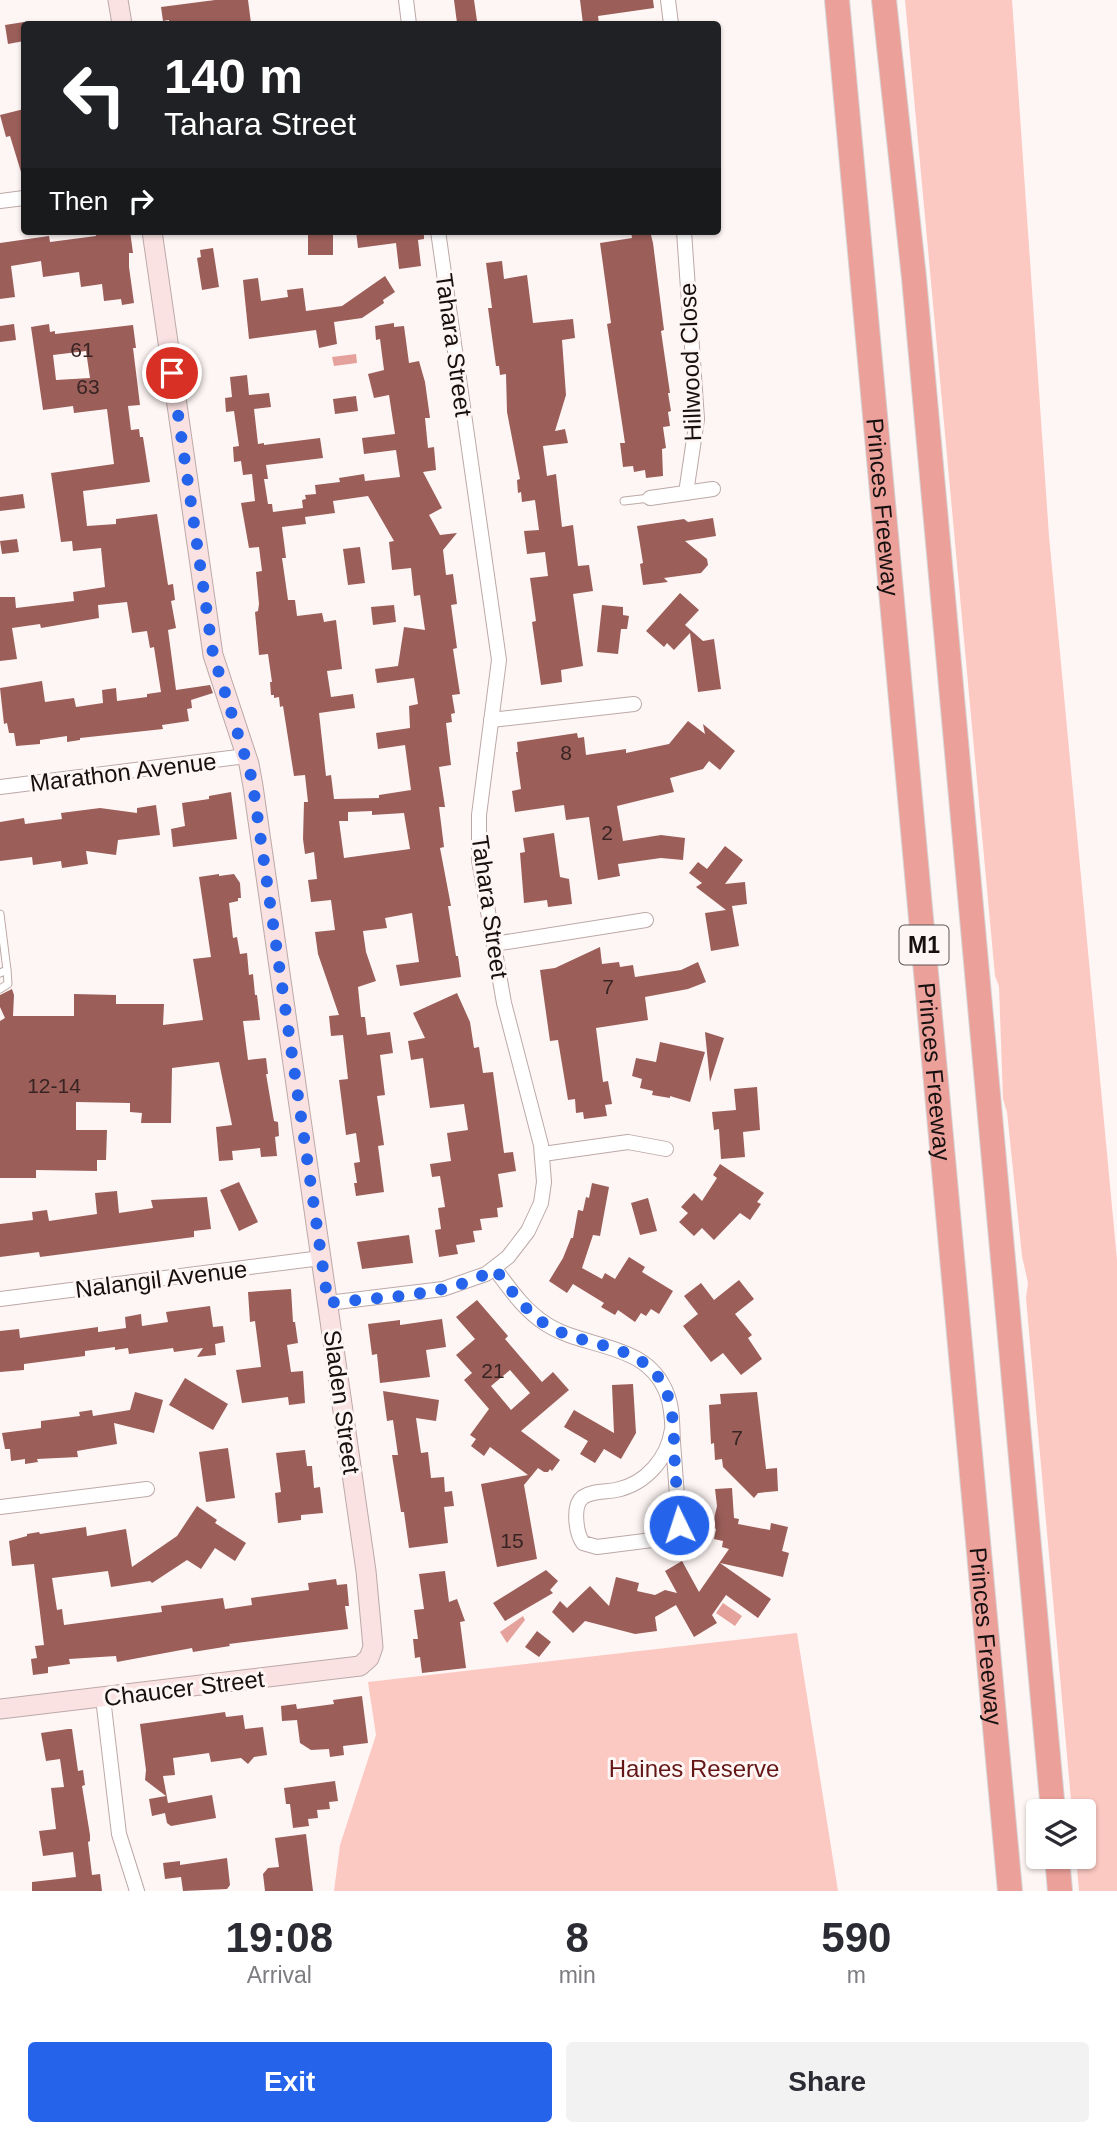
<!DOCTYPE html>
<html lang="en">
<head>
<meta charset="utf-8">
<style>
  :root { --surface:#fff; --page:#f2f2f3; --text:#2b2b33; --muted:#7c7c81; --accent:#2563eb }
  body { margin:0; font-family:Arial,sans-serif; background:var(--page); color:var(--text); height:100vh; display:flex; flex-direction:column; font-size:26px; white-space:nowrap }
  * { box-sizing:border-box; margin:0 }
  p { font-size:23px; color:var(--muted) }
  .icon { flex:none; width:38px; height:38px; fill:none; stroke:currentColor; stroke-width:2; stroke-linecap:round; stroke-linejoin:round }
  .map { position:relative; height:1891px; overflow:hidden }
  .side { display:flex; flex-direction:column; background:var(--surface); flex:1 }
  .side>* { flex:none }
  .hud { position:absolute; left:21px; top:21px; width:700px; height:214px; border-radius:7px; box-shadow:0 2px 5px #0004; background:#202124; color:#fff; overflow:hidden }
  .controls { position:absolute; left:1026px; top:1799px; display:grid; gap:14px }
  .controls a { display:grid; place-items:center; width:70px; height:70px; border-radius:7px; background:var(--surface); box-shadow:0 2px 5px #0004; font-size:35px }
  .pin { position:absolute; display:grid; place-items:center; width:60px; height:60px; color:#fff; margin:-30px; border:4px solid #fff; border-radius:50%; box-shadow:0 2px 7px #0007 }
  .me { position:absolute; width:77px; margin:-38px; rotate:356deg; stroke-linejoin:round; filter:drop-shadow(0 0 5px #0008) }
  .turn { display:flex; align-items:center; gap:24px; height:147px; padding:0 28px; font-size:32px }
  .turn .icon { width:91px; height:91px; stroke-width:2.5 }
  .turn b { display:block; font-size:49px; line-height:60px }
  .then { display:flex; align-items:center; height:66px; padding:0 28px; background:#0003; gap:14px; font-size:26px }
  .eta { display:flex; justify-content:space-evenly; align-items:center; height:119px; text-align:center }
  .eta b { font-size:42px; font-weight:800; line-height:49px }
  .cta { display:flex; gap:14px; margin-top:auto; padding:14px 28px }
  .cta a { flex:1; height:80px; border-radius:7px; background:var(--accent); color:#fff; font-size:28px; font-weight:800; line-height:80px; text-align:center }
  .cta a+a { background:var(--page); color:var(--text) }
  .map>svg:first-child { display:block }
  .green { fill:#fcc8c2 }
  .water { fill:#e5a19b }
  .building { fill:#9b5e59; fill-rule:evenodd }
  .lines { fill:none; stroke-linecap:round; stroke-linejoin:round }
  .lane-casing { stroke:#bca9a7; stroke-width:9 }
  .street-casing { stroke:#bca9a7; stroke-width:16 }
  .secondary-casing { stroke:#bca9a7; stroke-width:21 }
  .highway-casing { stroke:#d5d4d4; stroke-width:26 }
  .lane { stroke:#fff; stroke-width:7 }
  .street { stroke:#fff; stroke-width:14 }
  .secondary { stroke:#f9e2e1; stroke-width:19 }
  .highway { stroke:#eba09a; stroke-width:24 }
  .route { stroke:#2563eb; stroke-width:12; stroke-dasharray:0 21.6 }
  .labels { text-anchor:middle; dominant-baseline:central; stroke-width:6; stroke-linejoin:round; paint-order:stroke }
  .number-label { font-size:21px; fill:#382422 }
  .shield { fill:#fef6f5; stroke:#5c5555; stroke-width:2 }
  .shield-label { font-size:23px; font-weight:bold; fill:#171010 }
  .street-label { font-size:24px; fill:#171010; stroke:#fef6f5 }
  .park-label { font-size:24px; fill:#641516; stroke:#fef6f5 }
</style>
</head>
<body>
<div class="map">
<svg width="1117" height="1891" viewBox="0 0 1117 1891">
  <rect width="100%" height="100%" fill="#fef6f5"/>
  <g class="green">
    <polygon points="905,0 1012,0 1049,536 1117,1260 1117,1891 1079,1891 1076,1857 1083,1857 1083,1811 1072,1811 1026,1298 1028,1283 1022,1256 1007,1112 1003,1099 999,986 995,976"/>
    <polygon points="797,1633 838,1891 334,1891 340,1845 376,1735 368,1682"/>
  </g>
  <g class="water">
    <polygon points="356,354 357,363 334,366 332,357"/>
    <polygon points="723,1603 742,1616 735,1626 716,1613"/>
    <polygon points="523,1616 525,1620 507,1643 500,1632"/>
  </g>
  <g class="building">
    <polygon points="215,0 248,0 251,23 169,24 169,20 163,21 161,7"/>
    <polygon points="454,0 474,0 477,21 457,23"/>
    <polygon points="580,0 653,0 654,8 598,16 599,24 583,24"/>
    <polygon points="24,22 24,41 8,44 5,25"/>
    <polygon points="24,109 24,171 21,172 10,136 6,137 0,115"/>
    <polygon points="95,231 130,231 133,253 129,253 129,267 134,303 122,305 121,299 104,301 102,284 81,287 79,272 43,277 41,261 11,266 15,297 0,299 0,243 49,236 50,242 96,236"/>
    <rect x="308" y="231" width="25" height="24"/>
    <polygon points="356,231 424,231 424,239 418,240 421,266 399,269 396,243 358,248"/>
    <polygon points="631,231 650,231 653,243 664,330 661,331 670,393 668,393 671,411 668,412 670,426 663,427 666,448 662,449 663,476 646,478 645,470 634,472 633,466 623,467 620,443 625,443 607,324 611,323 600,243 632,238"/>
    <polygon points="213,248 219,287 202,290 197,258 201,257 200,250"/>
    <polygon points="502,261 504,279 527,275 533,323 573,319 575,338 562,340 566,395 555,431 565,429 568,443 543,446 547,476 556,474 562,527 573,525 578,566 589,565 593,591 573,594 583,666 561,670 562,682 541,685 532,622 536,621 530,578 548,576 545,552 527,554 524,531 539,530 535,500 522,502 521,492 518,493 517,480 520,479 507,412 506,374 500,375 499,366 496,366 488,308 492,308 486,263"/>
    <polygon points="385,276 395,292 383,300 384,303 362,318 334,322 337,344 319,348 316,330 249,339 243,280 258,278 261,301 288,297 287,290 303,288 306,311 342,306"/>
    <path d="M394 323V327L404 326 409 363 419 361 425 382 430 418H425L428 448 434 447 436 470 423 472 442 508 429 515 440 535 457 533 443 550 446 575 453 574 457 604 451 605 457 648 453 649 460 694 452 695 455 713 451 714 452 722 446 723 451 765 439 767 445 807H439L444 847 440 848 451 906H448L456 956H458L461 977 400 986 396 965 419 962 412 913 385 918 387 928 363 931 366 952 376 981 358 987 361 1017H365L367 1035 390 1032 393 1053 380 1055 385 1095 377 1096 384 1145 378 1146 384 1192 356 1196 354 1183H357L354 1163 360 1162 356 1133 346 1135 339 1080 348 1079 343 1035 331 1036 329 1016 339 1015 318 954 315 932 335 930 331 900 311 902 308 880 317 879 314 852 305 854 303 839 304 802H308L305 775 294 776 283 706 280 707 279 697 274 698V695H271L270 682H272L268 654 259 655 255 612 258 611 259 604 256 572 262 571 259 547 249 548 241 503 255 501 252 474 243 475 241 461 234 462 233 447 239 446 234 411 226 412 225 398 232 397 230 377 247 375 249 395 269 393 271 407 254 409 258 444 264 443V445L320 438 323 458 266 465 268 479H264L268 504H272L273 512 303 508 302 500 306 499 305 495 316 494 315 485 340 482 339 478 364 474 365 481 400 477 396 450 364 454 362 438 395 434 389 395 374 398 368 374 384 370 380 339 376 340 375 326ZM368 496 394 541 389 542 392 570 411 568 414 596 420 595 425 630 404 627 398 666 375 669 377 683 414 678 418 704 409 706 410 728 376 733 378 749 405 745 411 790 379 795V798L334 799 331 775 326 776 319 713 355 708 353 694 331 697 327 671 342 669 336 620 324 622 322 613 297 616 295 600H288L282 558H286L282 527 306 524 305 517 335 513 333 501ZM372 811V815L404 813 410 849 344 858 339 821H348V812Z"/>
    <polygon points="14,324 16,340 0,342 0,326"/>
    <path d="M49 324 50 332 55 331V334L133 325 136 348H133L140 405 128 406 131 430 139 429 140 437H143L150 482 83 491 87 526 116 524V519L157 514 168 585 173 584 175 600 171 601 176 628 168 630 176 690 210 685 213 693 191 700 192 708 187 709 189 721 162 725 163 729 80 738V740L67 742V736L40 740V744L16 746 14 733H9L7 723 4 724 0 688 42 681 45 702 74 698 76 707 103 703 102 690 116 688 117 701 147 697V694L161 692 154 647 150 648 147 631 132 633 127 602 98 605 99 618 41 628 40 624 12 628 17 659 0 661V597H15L16 608 74 601 73 592 105 587 101 548 73 551 72 541 61 542 51 473 114 464 107 409 74 413 73 406 43 410 31 327ZM86 351 90 378 56 380 53 355Z"/>
    <polygon points="356,396 358,411 335,414 333,399"/>
    <polygon points="23,494 25,508 0,511 0,497"/>
    <polygon points="713,518 716,536 685,541 707,559 708,565 701,573 664,578 668,582 643,585 640,564 643,563 637,526 684,519 688,522"/>
    <polygon points="17,539 19,552 2,554 0,541"/>
    <polygon points="360,547 365,583 348,585 343,549"/>
    <polygon points="680,593 699,610 685,625 703,641 714,639 721,689 698,692 690,633 674,650 667,643 664,647 646,631"/>
    <polygon points="394,605 396,622 373,625 371,607"/>
    <polygon points="602,605 623,607 623,615 629,616 627,629 621,629 618,654 597,652"/>
    <polygon points="688,721 705,734 703,724 735,751 720,770 709,761 703,769 670,778 674,792 617,806 623,841 661,835 685,838 683,860 661,858 618,864 620,876 598,880 589,817 566,820 564,805 515,812 512,791 521,789 516,752 518,752 517,742 577,733 578,738 584,737 586,755 626,749 626,753 669,744"/>
    <polygon points="231,792 237,839 173,847 171,829 185,826 182,803 209,799 209,796"/>
    <polygon points="156,805 160,835 118,840 116,855 86,851 88,864 62,868 61,861 33,865 32,857 0,861 0,822 24,818 25,824 62,819 61,813 100,808 137,813 137,808"/>
    <polygon points="554,833 560,877 569,879 572,904 548,907 547,900 524,903 520,853 525,852 523,838"/>
    <polygon points="725,846 743,860 725,884 745,882 747,904 732,906 739,946 711,951 705,913 726,910 696,887 702,883 689,873 698,862 707,869"/>
    <polygon points="219,874 219,876 234,874 240,883 241,898 238,898 238,901 229,903 233,938 237,937 240,954 247,953 249,975 253,974 255,995 257,995 260,1020 243,1021 248,1060 266,1058 268,1074 266,1074 274,1121 278,1122 279,1136 275,1137 277,1156 261,1157 260,1148 232,1151 233,1160 219,1161 216,1127 232,1125 219,1062 172,1068 171,1123 141,1123 142,1113 130,1112 130,1103 76,1102 76,1130 107,1130 106,1160 97,1160 97,1171 36,1170 36,1178 0,1178 0,1021 5,1018 0,1007 0,995 12,989 14,995 13,1016 74,1016 74,994 116,995 116,1004 164,1004 163,1025 203,1020 193,959 211,957 199,877"/>
    <polygon points="600,947 602,964 619,962 620,967 633,965 635,977 681,970 698,962 706,982 688,989 645,997 648,1020 596,1028 603,1082 608,1081 612,1104 605,1105 607,1116 584,1119 583,1112 576,1113 575,1099 568,1100 558,1040 550,1041 540,970 555,968"/>
    <polygon points="457,993 470,1022 474,1048 479,1047 483,1073 493,1072 504,1153 513,1152 516,1171 498,1174 503,1207 497,1208 498,1217 480,1219 482,1230 473,1231 475,1242 456,1245 458,1254 439,1257 435,1230 441,1229 438,1208 445,1207 440,1176 432,1177 430,1164 451,1161 447,1133 468,1130 464,1104 430,1108 423,1058 411,1060 408,1041 425,1038 413,1013"/>
    <polygon points="705,1032 724,1038 710,1082"/>
    <polygon points="660,1042 705,1052 690,1102 670,1096 670,1098 652,1095 653,1091 640,1088 642,1079 632,1076 636,1058 656,1062"/>
    <polygon points="757,1087 760,1130 743,1132 745,1157 721,1159 719,1129 714,1130 712,1112 736,1110 734,1089"/>
    <polygon points="720,1164 764,1193 757,1202 761,1204 750,1220 740,1213 714,1240 702,1228 694,1236 679,1222 688,1213 681,1207 694,1193 702,1201 717,1178 713,1175"/>
    <polygon points="239,1182 258,1222 239,1231 220,1190"/>
    <polygon points="592,1183 609,1187 600,1236 593,1235 582,1268 602,1279 605,1273 615,1279 629,1257 645,1267 642,1272 673,1291 659,1314 651,1309 646,1316 641,1313 635,1322 618,1310 615,1315 601,1307 604,1303 573,1284 567,1293 549,1281 563,1258 571,1238 573,1238 578,1210 583,1211 586,1197 589,1198"/>
    <polygon points="117,1191 119,1213 153,1208 151,1200 207,1197 211,1229 194,1231 194,1237 40,1257 39,1252 0,1257 0,1224 33,1220 32,1212 47,1210 49,1221 97,1214 95,1193"/>
    <polygon points="648,1198 657,1231 640,1235 631,1203"/>
    <polygon points="409,1235 413,1263 362,1269 357,1242"/>
    <polygon points="739,1280 754,1299 735,1314 752,1335 748,1338 762,1359 741,1375 723,1353 711,1362 683,1326 698,1314 684,1296 701,1283 714,1300"/>
    <polygon points="291,1289 293,1322 295,1322 298,1343 287,1345 291,1372 303,1371 305,1403 289,1405 288,1397 242,1403 236,1370 261,1367 255,1321 250,1322 248,1292"/>
    <path d="M477 1300 508 1336 505 1339 542 1382 553 1372 569 1390 521 1431 560 1460 552 1471 550 1469 548 1472H544L538 1468 524 1485 537 1559 497 1567 481 1484 528 1475 490 1447 484 1456 471 1446 476 1439 470 1435 489 1409 464 1380 472 1373 456 1355 475 1339 456 1317ZM510 1370 530 1393 511 1410 491 1386Z"/>
    <polygon points="210,1306 213,1327 223,1326 225,1342 215,1344 216,1355 197,1357 203,1348 174,1352 173,1348 129,1354 128,1348 115,1350 115,1347 85,1351 85,1356 24,1364 24,1370 0,1372 0,1331 19,1329 20,1338 98,1327 98,1332 126,1328 125,1317 141,1314 142,1326 168,1322 166,1312"/>
    <polygon points="442,1319 446,1347 426,1350 430,1377 380,1383 377,1354 372,1355 368,1324 400,1320 400,1325"/>
    <polygon points="185,1378 228,1404 213,1430 169,1405"/>
    <polygon points="633,1384 636,1433 621,1459 604,1449 595,1463 580,1454 588,1441 564,1427 574,1410 614,1433 612,1385"/>
    <polygon points="383,1391 439,1400 436,1421 416,1418 421,1453 428,1452 431,1478 444,1477 445,1492 452,1491 454,1506 444,1507 448,1543 409,1548 404,1512 401,1512 392,1455 398,1455 393,1420 387,1421"/>
    <polygon points="135,1392 163,1400 154,1433 114,1423 117,1444 77,1451 78,1457 37,1459 38,1462 25,1464 25,1459 11,1461 10,1449 5,1449 2,1433 41,1428 41,1421 80,1416 79,1412 92,1410 93,1416 130,1410"/>
    <polygon points="757,1392 766,1469 777,1468 778,1491 758,1493 754,1498 723,1467 722,1459 715,1460 714,1443 711,1444 709,1405 721,1404 720,1394"/>
    <polygon points="228,1448 235,1498 206,1502 199,1452"/>
    <polygon points="305,1450 307,1466 312,1466 314,1488 320,1487 323,1513 301,1515 301,1520 278,1523 275,1493 281,1492 276,1453"/>
    <polygon points="732,1488 734,1518 739,1519 738,1524 770,1530 771,1523 788,1527 782,1551 789,1553 783,1577 720,1563 771,1599 758,1618 726,1595 712,1615 717,1623 694,1637 676,1605 655,1617 657,1631 635,1634 585,1621 573,1633 552,1612 560,1601 567,1608 590,1586 609,1606 616,1577 639,1583 637,1591 655,1595 665,1590 677,1593 665,1571 682,1561 699,1592 729,1549 722,1547 723,1541 714,1539 716,1529 712,1527 717,1506 715,1489"/>
    <polygon points="197,1506 217,1520 215,1523 246,1543 235,1561 215,1548 201,1569 187,1560 152,1583 150,1581 111,1587 108,1571 52,1578 57,1610 62,1609 64,1625 162,1612 161,1606 223,1598 225,1609 252,1605 251,1598 309,1590 308,1583 336,1579 337,1585 347,1584 349,1606 345,1606 348,1629 229,1644 230,1646 193,1652 192,1648 117,1662 116,1656 69,1659 70,1664 48,1667 48,1673 33,1675 31,1659 37,1658 35,1646 44,1645 34,1564 12,1566 9,1541 27,1536 27,1534 39,1532 40,1534 86,1527 87,1536 126,1529 132,1567 177,1536"/>
    <polygon points="546,1570 558,1581 550,1590 553,1593 505,1621 493,1603"/>
    <polygon points="445,1571 449,1602 457,1599 465,1621 460,1622 466,1668 422,1673 420,1657 415,1658 413,1639 418,1639 414,1610 424,1609 419,1574"/>
    <polygon points="537,1631 551,1642 539,1657 525,1647"/>
    <polygon points="362,1696 368,1743 343,1746 344,1755 330,1757 329,1749 311,1750 300,1743 297,1720 282,1721 281,1706 296,1704 297,1709 334,1704 333,1700"/>
    <polygon points="225,1712 226,1717 243,1715 245,1729 263,1727 267,1755 254,1757 248,1764 241,1758 211,1762 209,1753 173,1758 175,1775 163,1776 168,1803 212,1795 216,1818 171,1826 167,1823 165,1813 152,1816 149,1799 166,1796 145,1780 146,1770 140,1724"/>
    <polygon points="68,1729 72,1729 78,1771 83,1770 85,1785 82,1786 90,1835 90,1841 88,1842 92,1875 100,1874 102,1891 32,1891 32,1882 76,1877 73,1852 43,1856 39,1831 56,1829 51,1788 64,1787 60,1759 46,1761 41,1733"/>
    <polygon points="335,1781 338,1801 329,1802 330,1809 317,1810 318,1818 308,1819 309,1826 293,1828 290,1804 286,1804 284,1788"/>
    <polygon points="306,1834 313,1891 265,1891 263,1874 268,1868 279,1867 275,1838"/>
    <polygon points="227,1858 230,1885 227,1889 183,1891 181,1877 165,1879 163,1863 180,1861 180,1865"/>
  </g>
  <g class="lines">
    <defs>
      <g id="lane">
        <polyline points="624,501 650,498"/>
        <polyline points="0,914 7,970 0,973"/>
        <polyline points="0,989 8,984 7,970"/>
      </g>
      <g id="street">
        <polyline points="406,0 409,24"/>
        <polyline points="668,0 671,24"/>
        <polyline points="0,201 24,198"/>
        <polyline points="684,231 697,419 686,493"/>
        <polyline points="650,498 713,489"/>
        <polyline points="491,720 634,704"/>
        <polyline points="0,787 246,756"/>
        <polyline points="494,944 646,920"/>
        <polyline points="543,1154 628,1142 666,1149"/>
        <path d="M495 1269C510 1289 524 1310 546 1324 586 1350 647 1341 667 1394 673 1409 672 1426 673 1442 675 1469 677 1496 679 1523L675 1534 660 1539 597 1547 583 1543C576 1533 572 1505 583 1497 592 1491 605 1492 616 1490 646 1484 668 1458 672 1429"/>
        <polyline points="0,1299 321,1258"/>
        <polyline points="328,1303 443,1289 486,1274 508,1257 528,1231 541,1203 544,1182 541,1145 504,1003 479,860 479,815 499,660 438,231"/>
        <polyline points="0,1507 147,1489"/>
        <polyline points="103,1698 119,1834 137,1891"/>
      </g>
      <g id="secondary">
        <polyline points="118,0 122,24"/>
        <polyline points="0,1709 360,1666 369,1658 373,1647 366,1571 253,786 249,764 213,655 152,231"/>
      </g>
      <g id="highway">
        <path id="s1" d="M837 0 1010 1891"/>
        <polyline points="884,0 914,278 1053,1811"/>
        <polyline points="1057,1857 1060,1891"/>
      </g>
    </defs>
    <use href="#lane" class="lane-casing"/>
    <use href="#street" class="street-casing"/>
    <use href="#secondary" class="secondary-casing"/>
    <use href="#highway" class="highway-casing"/>
    <use href="#lane" class="lane"/>
    <use href="#street" class="street"/>
    <use href="#secondary" class="secondary"/>
    <use href="#highway" class="highway"/>
  </g>
  <g class="lines">
    <path class="route" d="M172 373 213 654 252 779 328 1303C383 1296 446 1298 495 1269 510 1288 524 1310 545 1324 582 1348 638 1341 662 1383 676 1407 673 1439 675 1466 676 1486 679 1506 679 1525"/>
  </g>
  <g class="labels">
    <g class="number-label">
      <text x="82" y="349">61</text>
      <text x="88" y="386">63</text>
      <text x="566" y="752">8</text>
      <text x="607" y="832">2</text>
      <text x="608" y="986">7</text>
      <text x="54" y="1085">12-14</text>
      <text x="493" y="1370">21</text>
      <text x="737" y="1437">7</text>
      <text x="512" y="1540">15</text>
    </g>
    <rect class="shield" x="899.5" y="925.5" width="49" height="39" rx="5"/>
    <g class="shield-label">
      <text x="924" y="945">M1</text>
    </g>
    <g class="street-label">
      <text transform="translate(454 345) rotate(82)">Tahara Street</text>
      <text transform="translate(690 362) rotate(-92)">Hillwood Close</text>
      <text stroke="none"><textPath href="#s1" startOffset="509">Princes Freeway</textPath></text>
      <text transform="translate(123 772) rotate(-7)">Marathon Avenue</text>
      <text transform="translate(490 907) rotate(82)">Tahara Street</text>
      <text stroke="none"><textPath href="#s1" startOffset="1076">Princes Freeway</textPath></text>
      <text transform="translate(161 1279) rotate(-7)">Nalangil Avenue</text>
      <text transform="translate(342 1402) rotate(82)">Sladen Street</text>
      <text stroke="none"><textPath href="#s1" startOffset="1643">Princes Freeway</textPath></text>
      <text transform="translate(184 1688) rotate(-7)">Chaucer Street</text>
    </g>
    <g class="park-label">
      <text x="694" y="1768">Haines Reserve</text>
    </g>
  </g>
</svg>
<div class="controls">
<a><svg class="icon" aria-label="layers" viewBox="0 0 24 24"><path d="M12 4l9 5-9 5-9-5zM3 14l9 5 9-5"/></svg></a>
</div>
<div class="pin" style="left:172px;top:373px;background:#d93025"><svg class="icon" aria-label="arrive" viewBox="0 0 24 24"><path d="M6 21V4h12l-3 4 3 4H6"/></svg></div>
<svg class="me" style="left:679px;top:1525px" viewBox="-20 -20 40 40"><circle r="17" fill="#2563eb" stroke="#fff" stroke-width="3"/><path d="M0-11L8 9 0 5-8 9z" fill="#fff"/></svg>
<div class="hud">
<div class="turn"><svg class="icon" aria-label="left" viewBox="0 0 24 24"><path d="M17 20v-9H6M10 6l-5 5 5 5"/></svg><div><b>140 m</b>Tahara Street</div></div>
<div class="then">Then<svg class="icon" aria-label="right" viewBox="0 0 24 24"><path d="M7 20v-9h11M14 6l5 5-5 5"/></svg></div>
</div>
</div>
<section class="side">
<div class="eta">
<div><b>19:08</b><p>Arrival</p></div>
<div><b>8</b><p>min</p></div>
<div><b>590</b><p>m</p></div>
</div>
<div class="cta"><a>Exit</a><a>Share</a></div>
</section>
</body>
</html>
